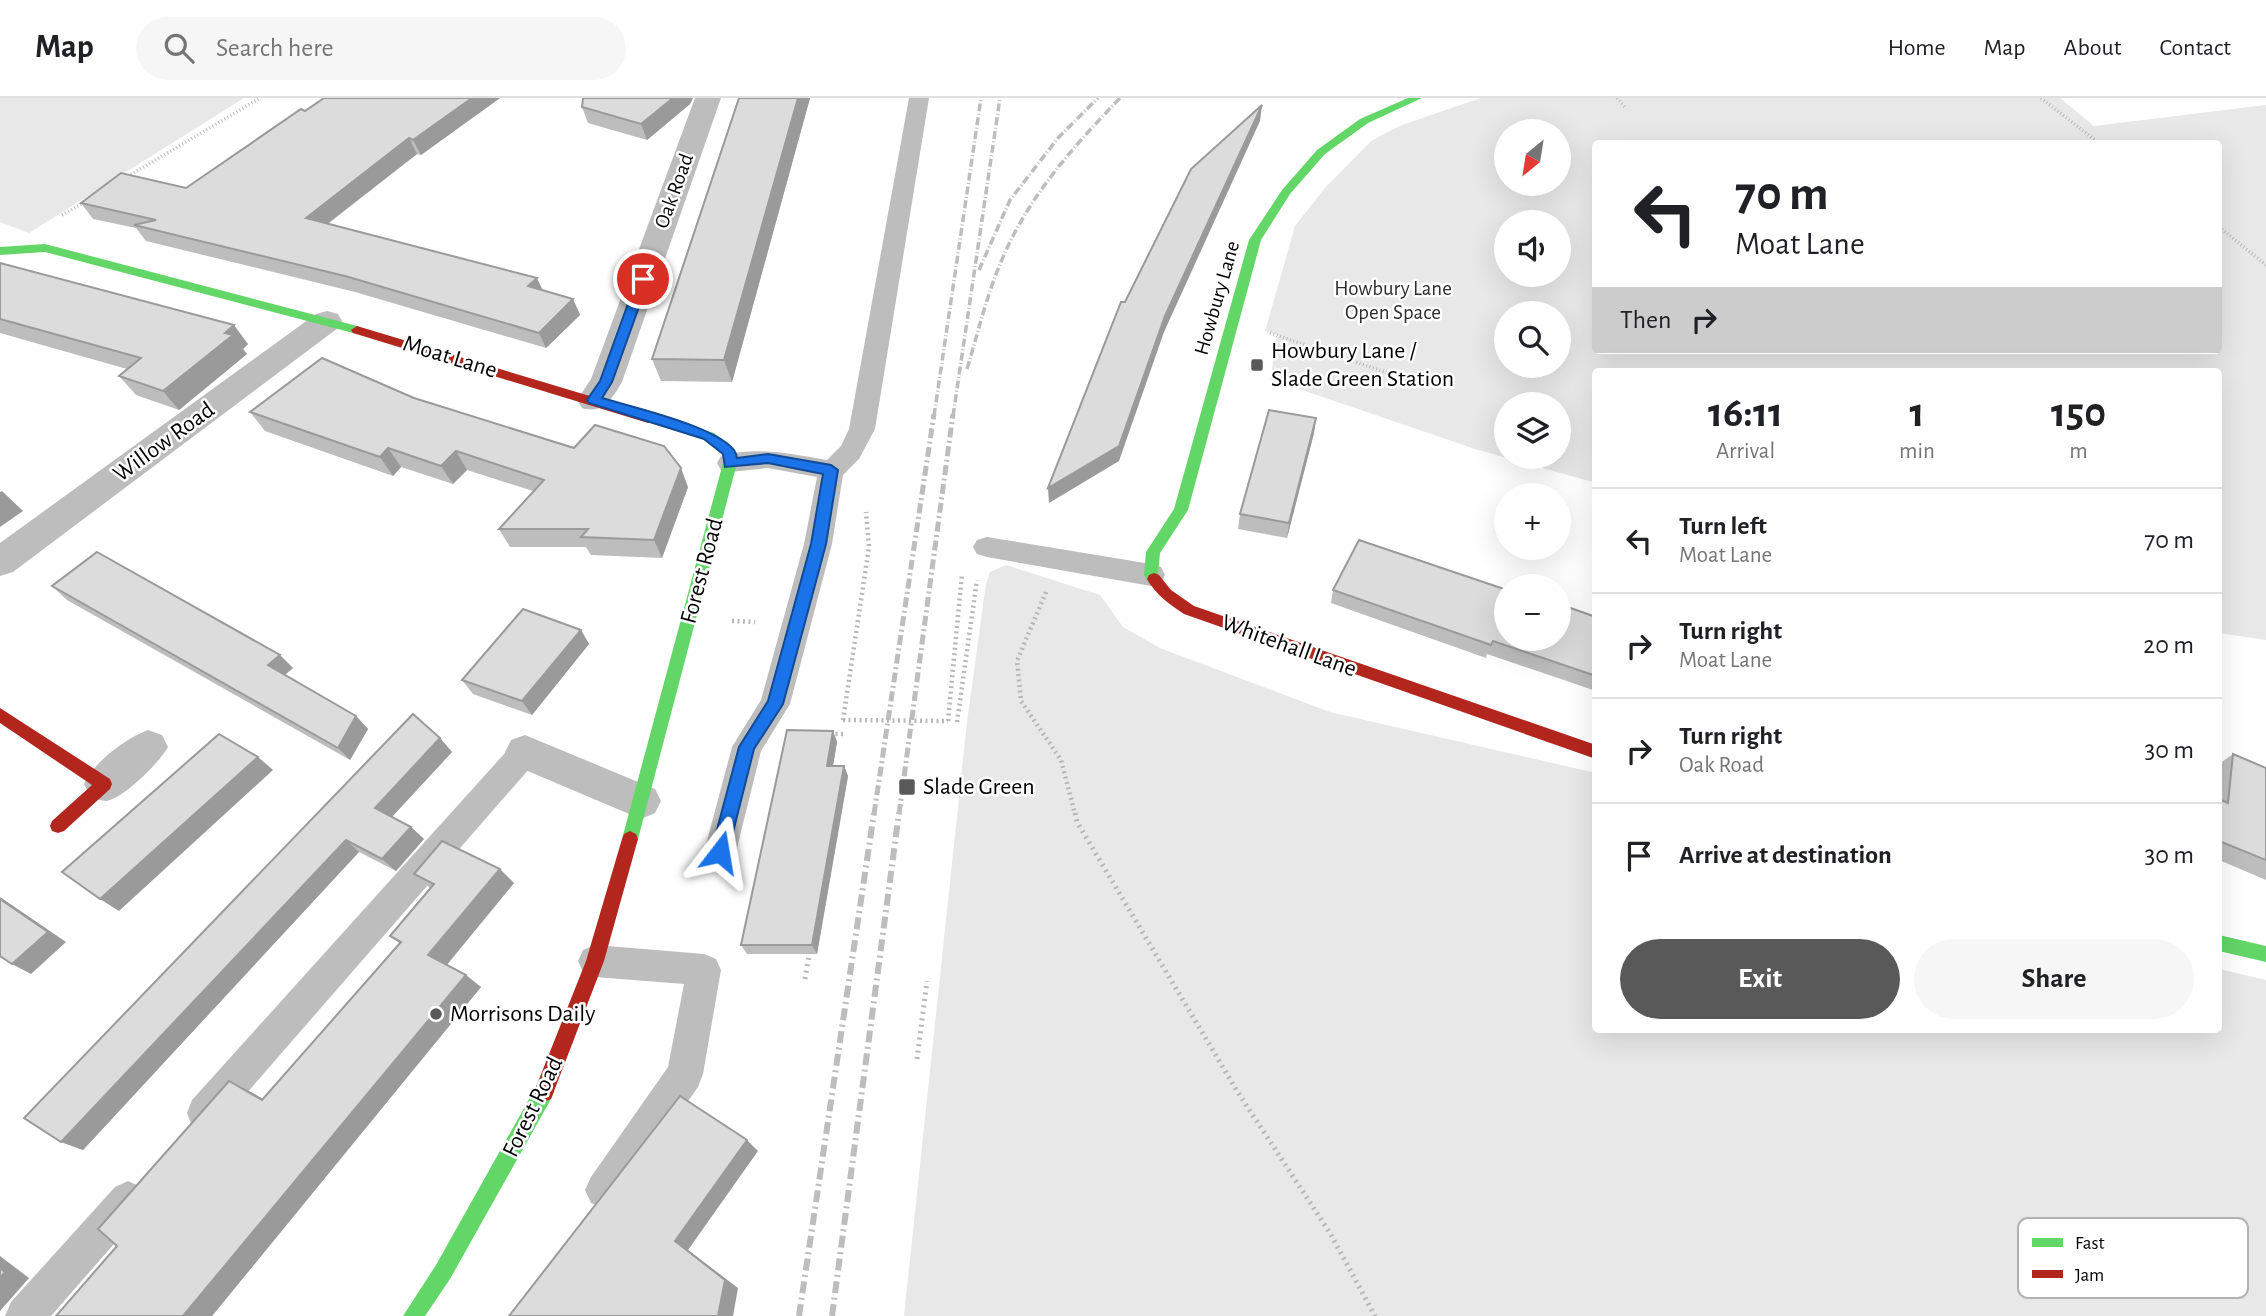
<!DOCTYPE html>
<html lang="en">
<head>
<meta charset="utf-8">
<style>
  :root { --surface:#fff; --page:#f6f6f6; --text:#202124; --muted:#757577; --line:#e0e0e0; --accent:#595959 }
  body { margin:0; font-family:"Alegreya Sans",sans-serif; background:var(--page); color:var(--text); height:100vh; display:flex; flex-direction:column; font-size:26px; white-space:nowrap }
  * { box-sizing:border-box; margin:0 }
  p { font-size:23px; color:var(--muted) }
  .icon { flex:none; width:38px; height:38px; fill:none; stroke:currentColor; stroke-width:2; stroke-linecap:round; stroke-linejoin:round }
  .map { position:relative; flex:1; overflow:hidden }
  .sheet { position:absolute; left:1592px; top:270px; width:630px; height:665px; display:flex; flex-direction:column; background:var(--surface); border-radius:7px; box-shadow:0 7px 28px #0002 }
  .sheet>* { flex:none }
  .top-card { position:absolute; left:1592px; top:42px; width:630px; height:214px; border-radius:7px; box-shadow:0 7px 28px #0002; background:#fff; color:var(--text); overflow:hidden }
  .needle { width:46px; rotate:210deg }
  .controls { position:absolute; left:1494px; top:21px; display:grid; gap:14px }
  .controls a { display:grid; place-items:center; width:77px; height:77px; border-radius:50%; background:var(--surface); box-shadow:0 7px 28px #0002; font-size:35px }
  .pin { position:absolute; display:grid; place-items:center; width:60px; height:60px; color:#fff; margin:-30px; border:4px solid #fff; border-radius:50%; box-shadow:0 2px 7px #0007 }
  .me { position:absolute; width:77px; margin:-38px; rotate:14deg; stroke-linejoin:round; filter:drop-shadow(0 0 5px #0008) }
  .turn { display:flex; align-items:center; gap:24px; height:147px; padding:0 28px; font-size:32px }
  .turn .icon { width:91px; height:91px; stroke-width:2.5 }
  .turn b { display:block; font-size:49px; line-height:60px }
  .then { display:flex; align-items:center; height:66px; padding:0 28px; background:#0003; gap:14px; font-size:26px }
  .eta { display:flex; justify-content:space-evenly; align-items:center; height:119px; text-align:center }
  .eta b { font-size:42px; font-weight:600; line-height:49px }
  .action { display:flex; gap:14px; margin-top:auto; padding:14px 28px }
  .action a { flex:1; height:80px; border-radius:42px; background:var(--accent); color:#fff; font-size:28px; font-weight:600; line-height:80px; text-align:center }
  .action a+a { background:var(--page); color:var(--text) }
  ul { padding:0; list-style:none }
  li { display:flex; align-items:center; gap:21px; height:105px; padding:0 28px; border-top:2px solid var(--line) }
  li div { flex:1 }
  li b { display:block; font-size:26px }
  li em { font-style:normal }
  header { display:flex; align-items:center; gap:42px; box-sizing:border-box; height:98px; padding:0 35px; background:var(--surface); border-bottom:2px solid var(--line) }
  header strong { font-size:33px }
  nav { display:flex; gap:38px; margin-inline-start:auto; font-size:24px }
  .search { width:490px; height:63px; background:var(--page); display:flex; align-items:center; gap:18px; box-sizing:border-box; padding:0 24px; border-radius:38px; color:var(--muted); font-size:26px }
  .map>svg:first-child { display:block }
  .green { fill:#e8e8e8; fill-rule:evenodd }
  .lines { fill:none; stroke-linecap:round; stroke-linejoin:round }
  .path-far2 { stroke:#b8b8b8; stroke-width:3.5; stroke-dasharray:1 2.5; stroke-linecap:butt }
  .path-far1 { stroke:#b8b8b8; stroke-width:4.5; stroke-dasharray:2 3.5; stroke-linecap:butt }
  .path { stroke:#b8b8b8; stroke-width:5; stroke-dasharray:2 4.5; stroke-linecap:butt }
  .lane { fill:#bdbdbd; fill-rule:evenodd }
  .street { fill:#bdbdbd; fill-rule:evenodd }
  .fast { fill:#63d668; fill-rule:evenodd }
  .jam { fill:#b3261e; fill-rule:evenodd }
  .rail-far2 { stroke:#bdbdbd; stroke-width:3.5; stroke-dasharray:8 2.5 1 2.5; stroke-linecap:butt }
  .rail-far1 { stroke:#bdbdbd; stroke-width:5; stroke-dasharray:10 3.5 2 3.5; stroke-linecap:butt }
  .rail { stroke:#bdbdbd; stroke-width:6; stroke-dasharray:12 4.5 2 4.5; stroke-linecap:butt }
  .path-bridge { stroke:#b8b8b8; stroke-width:4.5; stroke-dasharray:2 3.5; stroke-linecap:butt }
  .wall { fill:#bdbdbd }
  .shaded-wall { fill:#9a9a9a }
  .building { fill:#dcdcdc; stroke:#9a9a9a; stroke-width:2 }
  .route { fill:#1a73e8; stroke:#114b97; stroke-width:2 }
  .poi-dot { fill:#595959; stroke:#fff; stroke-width:2.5 }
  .labels { text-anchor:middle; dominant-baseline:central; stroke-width:5; stroke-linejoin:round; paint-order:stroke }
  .far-street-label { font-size:21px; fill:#000; stroke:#fff }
  .far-park-label { font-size:21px; fill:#2d2d2d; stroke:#fff }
  .poi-label { font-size:24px; fill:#000; stroke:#fff; text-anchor:start }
  .street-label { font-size:24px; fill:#000; stroke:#fff }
  .key { fill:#fff; stroke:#b2b2b2; stroke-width:2 }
  .key-label { font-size:19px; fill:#000 }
</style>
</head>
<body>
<header>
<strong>Map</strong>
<div class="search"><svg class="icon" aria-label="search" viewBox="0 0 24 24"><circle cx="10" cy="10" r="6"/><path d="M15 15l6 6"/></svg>Search here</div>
<nav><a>Home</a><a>Map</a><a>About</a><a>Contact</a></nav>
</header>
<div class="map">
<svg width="2266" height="1218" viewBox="0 0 2266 1218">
  <rect width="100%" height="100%" fill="#fff"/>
  <g class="green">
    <polygon points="0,0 244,0 29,135 0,124"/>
    <path d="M1481 0H2060L2094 28 2266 7V542L2219 535V273H1596V385L1475 351 1270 281 1278 237 1265 233 1295 128 1324 91 1371 43 1399 28ZM1507 33H1559V86H1507ZM1596 46H2219V252H1596ZM1507 124H1559V177H1507ZM1507 215H1559V268H1507ZM1507 306H1559V359H1507Z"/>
    <polygon points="1006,467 1100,497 1123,529 1160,550 1330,614 1596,675 1596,931 2219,931 2219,871 2266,882 2266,1218 904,1218 967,624 986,486 990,474"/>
  </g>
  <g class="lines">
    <g class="path-far2">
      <polyline points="1617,0 1626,10"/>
      <polyline points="2041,0 2100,46"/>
      <polyline points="125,80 260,0"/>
      <polyline points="62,117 85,104"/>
      <polyline points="2219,129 2266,167"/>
      <polyline points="1270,235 1388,275"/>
    </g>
    <g class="path-far1">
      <polyline points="1046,494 1017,563 1021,603 1061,662 1075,716"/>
      <polyline points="732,523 755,524"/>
      <polyline points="843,622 869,449 866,414"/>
      <polyline points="948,623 962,476"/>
      <polyline points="957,624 977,482"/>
      <polyline points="830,636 846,636"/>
    </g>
    <g class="path">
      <polyline points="1075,715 1077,724 1237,993 1330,1135 1375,1218"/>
      <polyline points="805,881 810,851"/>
      <polyline points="917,961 927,883"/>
    </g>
    <g class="lane">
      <path d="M909 0H929L875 331 859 361 843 377 832 446 790 606 761 653 736 754 731 764 720 768 709 764 704 754 732 649 761 602 804 446 817 379 768 370 730 374 721 372 717 365 721 358C757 348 791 356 827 362L841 348 849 331Z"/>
      <polygon points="987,439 1151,466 1161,469 1165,477 1161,485 1151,488 987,459 977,456 973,449 977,442"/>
      <polygon points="525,641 536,645 540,654 536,663 218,1028 205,1033 192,1028 187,1015 192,1002 514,645"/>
      <polygon points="595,847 704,856 716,861 721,872 703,976 698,989 617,1105 604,1111 591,1105 585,1092 591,1079 668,969 684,886 595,879 583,874 578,863 583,852"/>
      <polygon points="128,1083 141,1089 147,1102 141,1115 51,1218 5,1218 11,1204 115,1089"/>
    </g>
    <g class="street">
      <path d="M695 0H721L622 284C611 302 604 316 582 310L577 302 591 281Z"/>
      <polygon points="327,213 338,216 342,223 338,230 13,474 0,478 0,445 316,216"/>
      <path d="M148 632 162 637 168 649C160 664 123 701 106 703 101 703 95 700 90 698L84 686C95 663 125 641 148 632Z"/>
      <polygon points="525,637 655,691 661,703 655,715 641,721 511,666 505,654 511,642"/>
    </g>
    <g class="fast">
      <polygon points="1408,0 1422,0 1368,25 1325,56 1290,96 1261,142 1188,412 1160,455 1158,476 1161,481 1154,487 1149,485 1144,477 1146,454 1174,411 1249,142 1282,92 1317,52 1360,21"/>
      <polygon points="45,146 357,228 363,232 357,236 45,154 0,157 0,149"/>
      <polygon points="648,315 714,335 735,351 737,365 638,741 636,746 630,749 624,746 622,741 723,365 723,356 704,341 643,323 643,317"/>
      <polygon points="2219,837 2266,848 2266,864 2219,853"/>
      <polygon points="544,984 551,987 554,994 551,1001 450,1181 425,1218 403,1218 436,1167 537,987"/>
    </g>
    <g class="jam">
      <polygon points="357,228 653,317 655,320 648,325 353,235 351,232"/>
      <path d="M1154 475 1159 477 1171 492 1194 508 1596 647V661L1184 516C1169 506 1156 497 1147 481L1149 477Z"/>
      <polygon points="0,610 110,681 112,686 110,691 64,733 58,735 52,733 50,728 52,723 92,687 0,625"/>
      <polygon points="630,733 636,736 638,741 604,863 551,1001 544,1004 537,1001 534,994 586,863 622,741 624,736"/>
    </g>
    <g class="rail-far2">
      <polyline points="979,172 1010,102 1058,40 1098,0"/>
      <path d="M967 271C978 235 986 199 1001 164 1027 100 1073 49 1120 0"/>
      <polyline points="934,318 981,0"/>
      <polyline points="953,318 1000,0"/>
    </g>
    <g class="rail-far1">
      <polyline points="874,716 934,316"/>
      <polyline points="899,716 953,316"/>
    </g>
    <g class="rail">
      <polyline points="799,1218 874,715"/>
      <polyline points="832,1218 899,715"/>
    </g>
    <polyline class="path-bridge" points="843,622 948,623"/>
  </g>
  <g class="wall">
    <polygon points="500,0 421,57 417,56 328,126 573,201 580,217 546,250 355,194 146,143 136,130 93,121 81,105 186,90 305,13"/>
    <polygon points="583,0 693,0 690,6 647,42 588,25 582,9"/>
    <polygon points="739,0 810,0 732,284 661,283 652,261"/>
    <polygon points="0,165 248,246 243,251 247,256 179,312 136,297 119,278 127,271 0,235"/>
    <polygon points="414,300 688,389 662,460 591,457 586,449 510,449 499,431 533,393 467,372 453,386 401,369 393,378 265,333 250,314"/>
    <polygon points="1316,320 1314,335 1287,440 1238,431 1240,416"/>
    <polygon points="52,488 293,570 285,577 356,618 368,631 350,662 67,502"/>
    <polygon points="1333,492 1507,541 1596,519 1596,593 1487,556 1486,560 1331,505"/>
    <polygon points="581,532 589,546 532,617 473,596 462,582"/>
    <polygon points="833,633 837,644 833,668 844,668 848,678 817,856 747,856 741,847"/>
    <polygon points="440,640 452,654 392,719 411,729 424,741 396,773 359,754 83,1052 61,1044"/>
    <polygon points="2233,656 2266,670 2266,782 2219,762 2219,666"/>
    <polygon points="414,776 514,785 447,867 481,889 212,1218 56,1218 251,994 263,1001 399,845 390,838 430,790"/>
  </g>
  <g class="shaded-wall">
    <polygon points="472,0 500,0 421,57 413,42"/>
    <polygon points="673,0 693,0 690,6 647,42 641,26"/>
    <polygon points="798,0 810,0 732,284 724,262"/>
    <polygon points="1262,7 1260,23 1164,234 1119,363 1049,405 1048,390 1165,218"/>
    <polygon points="409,40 417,56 315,135 306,120"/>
    <polygon points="537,180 544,195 528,188"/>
    <polygon points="573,201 580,217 546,250 539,235"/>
    <polygon points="234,227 248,246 243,251 247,256 179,312 163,293"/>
    <polygon points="1316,320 1314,335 1287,440 1289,425"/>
    <polygon points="388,350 401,369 393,378 380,359"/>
    <polygon points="456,353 467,372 453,386 441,368"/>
    <polygon points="681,370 688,389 662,460 654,442"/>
    <polygon points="2,393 23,413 0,429 0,394"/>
    <polygon points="581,532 589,546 532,617 522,603"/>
    <polygon points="280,557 293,570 281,580 268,567"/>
    <polygon points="356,618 368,631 350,662 338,650"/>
    <polygon points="833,633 837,644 831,679 827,668"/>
    <polygon points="440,640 452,654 388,723 375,710"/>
    <polygon points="258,659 273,672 119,813 100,801"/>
    <polygon points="844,668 848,678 817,856 812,847"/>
    <polygon points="411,729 424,741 396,773 382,761"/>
    <polygon points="346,742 359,754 83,1052 61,1044"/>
    <polygon points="500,771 514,785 444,870 428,857"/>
    <polygon points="0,799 66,844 31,876 12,866"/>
    <polygon points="466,877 481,889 212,1218 183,1218"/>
    <polygon points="229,983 251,994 282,1012 262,1002"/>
    <polygon points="747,1042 758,1053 688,1152 738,1190 733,1218 718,1218 675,1143"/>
    <polygon points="0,1158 29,1180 0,1213"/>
  </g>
  <g class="building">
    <polygon points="324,0 472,0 413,42 409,40 306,120 537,180 528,188 573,201 539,235 345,178 134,127 156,122 81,105 121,75 186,90 301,11 305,13"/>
    <polygon points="583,0 673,0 641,26 582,9"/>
    <polygon points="739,0 798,0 724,262 652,261"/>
    <polygon points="1262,7 1165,218 1119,348 1048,390 1121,204 1125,204 1191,71"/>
    <polygon points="0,165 234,227 225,235 233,237 163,293 119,278 141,260 0,221"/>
    <polygon points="322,260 414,300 574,350 595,327 664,348 681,370 654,442 581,439 588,431 499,431 544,382 456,353 441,368 388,350 380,359 250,314"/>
    <polygon points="1269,312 1316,320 1289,425 1240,416"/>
    <polygon points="1359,442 1507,492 1507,541 1559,541 1559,506 1596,519 1596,578 1493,543 1491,547 1333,492"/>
    <polygon points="97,454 280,557 268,567 356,618 338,650 52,488"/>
    <polygon points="523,511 581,532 522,603 462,582"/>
    <polygon points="413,616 440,640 375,710 411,729 382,761 346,742 61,1044 24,1020"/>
    <polygon points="787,632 833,633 827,668 844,668 812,847 741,847"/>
    <polygon points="219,636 258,659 100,801 62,774"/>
    <polygon points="2233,656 2266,670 2266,762 2219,743 2219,701 2228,705"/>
    <polygon points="442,743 500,771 428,857 466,877 183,1218 56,1218 117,1148 98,1131 229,983 262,1002 401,844 390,838 434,786 414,776"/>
    <polygon points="0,801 48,834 12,866 0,858"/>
    <polygon points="680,998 747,1042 675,1143 725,1182 718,1218 509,1218"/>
    <polygon points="0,1170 5,1174 0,1180"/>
  </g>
  <path class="route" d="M643 177 649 181 612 284 602 300C627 308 736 332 737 360L768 356 831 367 838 372 826 446 783 606 754 651 728 754 720 761 711 754 739 649 768 603 811 446 823 376 768 365 725 369 723 356 704 341 589 305 587 302 600 283 637 181Z"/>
  <g class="poi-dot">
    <rect x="1250" y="260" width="14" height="14" rx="3.5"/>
    <rect x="898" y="680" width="18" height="18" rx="3.5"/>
    <circle cx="436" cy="916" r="7"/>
  </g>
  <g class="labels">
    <g class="far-street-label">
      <text transform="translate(674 93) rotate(-70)">Oak Road</text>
      <text transform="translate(1217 200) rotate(-74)">Howbury Lane</text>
    </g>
    <g class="far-park-label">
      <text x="1393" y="190">Howbury Lane<tspan x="1393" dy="24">Open Space</tspan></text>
    </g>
    <g class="poi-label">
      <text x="1271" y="253">Howbury Lane /<tspan x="1271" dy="28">Slade Green Station</tspan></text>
      <text x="923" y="689">Slade Green</text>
      <text x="450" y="916">Morrisons Daily</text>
    </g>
    <g class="street-label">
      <text transform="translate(450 259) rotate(17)">Moat Lane</text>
      <text transform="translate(164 344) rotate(-36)">Willow Road</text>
      <text transform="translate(702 473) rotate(-75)">Forest Road</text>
      <text transform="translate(1289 548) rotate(20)">Whitehall Lane</text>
      <text transform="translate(533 1009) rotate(-64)">Forest Road</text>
    </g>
  </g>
  <rect x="2018" y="1120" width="230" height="80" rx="10" class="key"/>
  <rect x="2032" y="1140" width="31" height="9" fill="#63d668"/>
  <rect x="2032" y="1172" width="31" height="8" fill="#b3261e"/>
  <g class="key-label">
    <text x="2075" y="1151">Fast</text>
    <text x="2075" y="1183">Jam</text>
  </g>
</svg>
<div class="controls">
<a><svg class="needle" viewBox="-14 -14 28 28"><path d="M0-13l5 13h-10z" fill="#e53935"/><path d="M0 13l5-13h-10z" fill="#757577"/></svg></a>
<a><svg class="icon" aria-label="sound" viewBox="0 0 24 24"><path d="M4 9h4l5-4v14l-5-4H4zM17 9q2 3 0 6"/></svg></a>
<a><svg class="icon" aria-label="search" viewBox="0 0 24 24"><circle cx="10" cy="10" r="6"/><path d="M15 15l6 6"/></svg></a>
<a><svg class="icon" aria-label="layers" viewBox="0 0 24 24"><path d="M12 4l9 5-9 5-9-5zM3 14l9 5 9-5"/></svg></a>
<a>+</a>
<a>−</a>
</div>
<div class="pin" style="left:643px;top:181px;background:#d93025"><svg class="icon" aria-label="arrive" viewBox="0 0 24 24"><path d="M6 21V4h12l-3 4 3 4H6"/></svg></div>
<svg class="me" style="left:720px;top:754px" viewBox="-20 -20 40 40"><path d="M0-17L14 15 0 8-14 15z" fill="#1a73e8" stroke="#fff" stroke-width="4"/></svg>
<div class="top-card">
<div class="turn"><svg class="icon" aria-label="left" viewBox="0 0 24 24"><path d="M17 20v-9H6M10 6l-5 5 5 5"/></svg><div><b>70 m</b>Moat Lane</div></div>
<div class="then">Then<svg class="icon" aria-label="right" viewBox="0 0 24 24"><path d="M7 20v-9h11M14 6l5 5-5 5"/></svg></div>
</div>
<section class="sheet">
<div class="eta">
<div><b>16:11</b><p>Arrival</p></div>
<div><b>1</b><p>min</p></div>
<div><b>150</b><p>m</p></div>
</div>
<ul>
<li><svg class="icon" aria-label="left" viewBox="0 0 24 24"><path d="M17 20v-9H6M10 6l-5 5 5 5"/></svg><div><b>Turn left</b><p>Moat Lane</p></div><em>70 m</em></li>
<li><svg class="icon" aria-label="right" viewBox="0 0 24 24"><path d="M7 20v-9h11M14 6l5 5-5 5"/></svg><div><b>Turn right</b><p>Moat Lane</p></div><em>20 m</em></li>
<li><svg class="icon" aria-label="right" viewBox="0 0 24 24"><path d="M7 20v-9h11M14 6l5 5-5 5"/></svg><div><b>Turn right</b><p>Oak Road</p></div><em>30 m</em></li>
<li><svg class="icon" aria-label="arrive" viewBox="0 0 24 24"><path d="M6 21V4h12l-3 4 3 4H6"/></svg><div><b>Arrive at destination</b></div><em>30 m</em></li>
</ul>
<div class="action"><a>Exit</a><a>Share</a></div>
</section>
</div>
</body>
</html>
